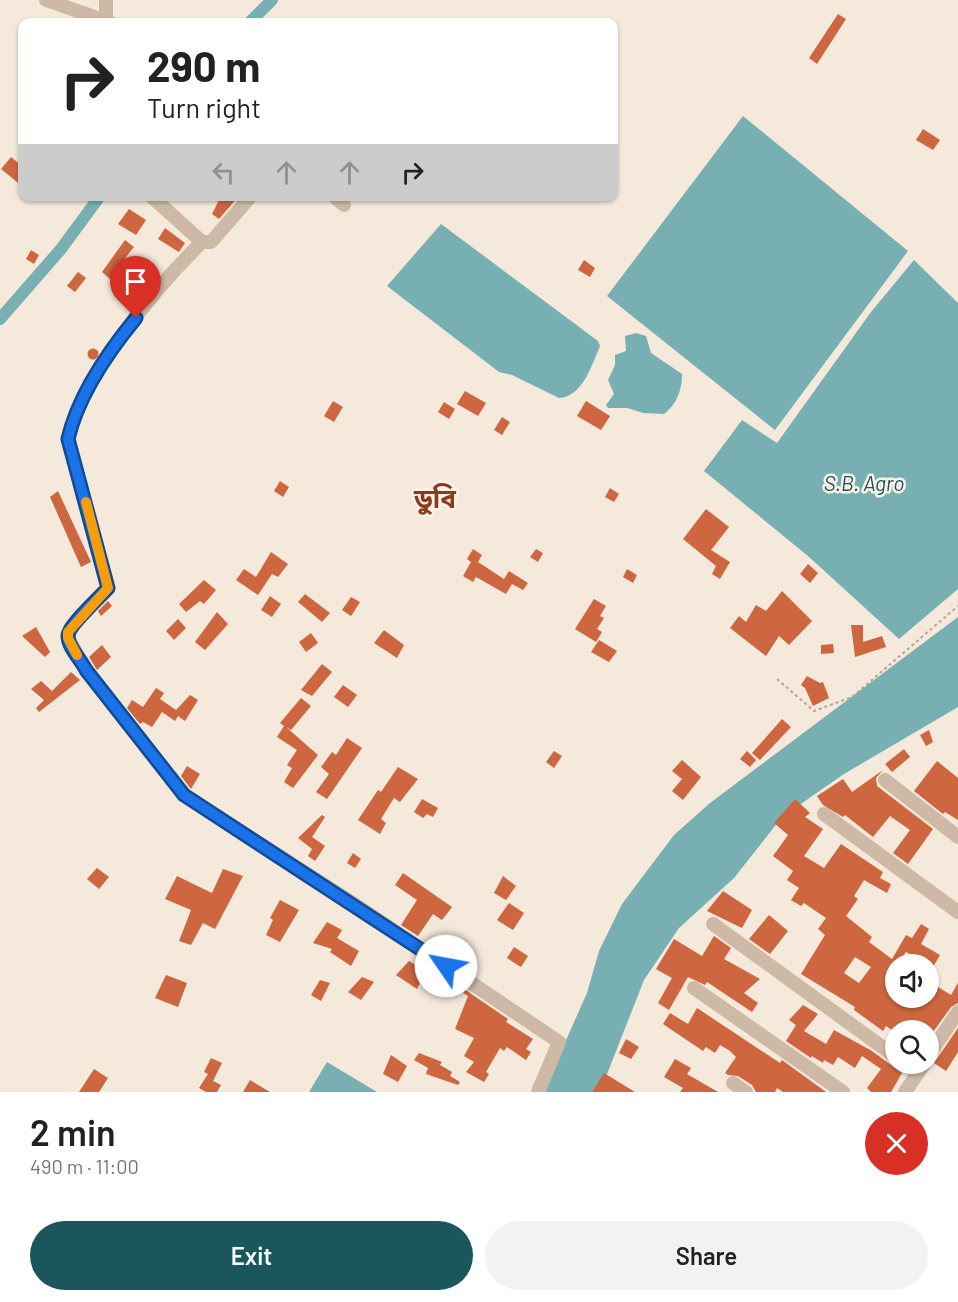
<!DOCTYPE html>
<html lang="en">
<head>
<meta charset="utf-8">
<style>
  :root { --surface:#fff; --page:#f2f2f2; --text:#222; --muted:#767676; --accent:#1a575d }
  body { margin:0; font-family:Barlow,"Noto Sans Bengali",sans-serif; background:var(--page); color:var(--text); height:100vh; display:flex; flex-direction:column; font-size:22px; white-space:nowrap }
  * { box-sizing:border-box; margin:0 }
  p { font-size:20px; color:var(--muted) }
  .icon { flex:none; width:33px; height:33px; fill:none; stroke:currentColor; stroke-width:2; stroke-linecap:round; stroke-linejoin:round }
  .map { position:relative; height:1092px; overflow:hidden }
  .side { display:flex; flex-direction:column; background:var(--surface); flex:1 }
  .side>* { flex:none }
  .guide { position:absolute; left:18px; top:18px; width:600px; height:183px; border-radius:12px; box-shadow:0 2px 4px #0004; background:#fff; color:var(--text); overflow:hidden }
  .controls { position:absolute; left:885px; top:954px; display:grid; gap:12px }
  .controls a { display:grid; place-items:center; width:54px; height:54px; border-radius:50%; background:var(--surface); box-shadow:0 2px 4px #0004; font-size:30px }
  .pin { position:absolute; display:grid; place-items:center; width:51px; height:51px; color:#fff; margin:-62px -26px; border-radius:50% 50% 50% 0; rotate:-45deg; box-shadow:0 0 6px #0007 }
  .pin .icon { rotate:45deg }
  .me { position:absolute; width:66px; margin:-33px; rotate:303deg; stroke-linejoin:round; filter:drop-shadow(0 0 4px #0008) }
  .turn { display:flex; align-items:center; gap:21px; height:126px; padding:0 30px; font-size:27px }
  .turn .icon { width:78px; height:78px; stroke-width:2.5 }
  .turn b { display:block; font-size:42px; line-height:51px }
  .lanes { display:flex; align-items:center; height:57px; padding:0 30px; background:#0003; justify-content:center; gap:30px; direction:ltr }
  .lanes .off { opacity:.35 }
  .round { display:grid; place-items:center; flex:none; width:63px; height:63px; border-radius:32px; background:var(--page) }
  .summary { display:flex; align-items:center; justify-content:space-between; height:102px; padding:0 30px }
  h1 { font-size:36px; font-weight:600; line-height:45px }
  .primary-button { display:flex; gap:12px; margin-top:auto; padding:12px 30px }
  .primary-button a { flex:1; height:69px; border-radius:36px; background:var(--accent); color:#fff; font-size:24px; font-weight:600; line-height:69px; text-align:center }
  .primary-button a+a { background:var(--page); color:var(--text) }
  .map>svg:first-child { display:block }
  .water { fill:#78afb3 }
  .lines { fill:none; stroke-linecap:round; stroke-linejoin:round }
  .canal { stroke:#78afb3; stroke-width:12 }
  .building { fill:#ce663f; fill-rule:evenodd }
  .path { stroke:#b9a390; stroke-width:2; stroke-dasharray:3 3; stroke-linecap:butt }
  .street { stroke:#cdb9a6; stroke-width:14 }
  .route-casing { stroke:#114b97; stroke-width:15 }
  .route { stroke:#1a73e8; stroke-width:10 }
  .slow { stroke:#f59e0b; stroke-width:10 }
  .labels { text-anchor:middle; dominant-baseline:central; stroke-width:5; stroke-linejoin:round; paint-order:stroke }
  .water-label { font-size:21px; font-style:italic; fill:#1a575d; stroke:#fbf3e8 }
  .district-label { font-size:26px; font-weight:bold; fill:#8d391b; stroke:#fbf3e8 }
</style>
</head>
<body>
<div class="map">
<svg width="958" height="1092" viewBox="0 0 958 1092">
  <rect width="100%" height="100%" fill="#f4e9db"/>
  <g class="water">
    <polygon points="743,116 908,251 775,430 607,296"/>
    <path d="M441 224 598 341 600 346C592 364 583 397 559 398L512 375 499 372 387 286Z"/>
    <polygon points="914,260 958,303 958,589 899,639 808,556 704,471 742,420 777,443 871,312"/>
    <path d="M636 333 646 336 651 353 682 374C682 390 677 404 664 414L643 413 627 408H608L606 405 614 394 608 380 615 365V355L626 351 625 336Z"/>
    <polygon points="958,617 958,707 844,774 782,817 734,878 679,928 644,980 600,1092 543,1092 587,993 599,951 622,904 674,835 710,803"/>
    <polygon points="327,1062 377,1092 309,1092"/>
  </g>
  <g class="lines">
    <g class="canal">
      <polyline points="250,22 272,0"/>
      <polyline points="0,319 61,249 100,196"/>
    </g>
  </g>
  <g class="building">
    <polygon points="838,14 846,19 817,64 809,58"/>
    <polygon points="923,129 940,140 933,150 916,140"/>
    <polygon points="11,157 22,166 22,186 1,169"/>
    <polygon points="221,196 239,196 219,219 212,214"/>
    <polygon points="129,209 146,220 136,235 118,224"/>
    <polygon points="165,228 185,243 179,252 158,239"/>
    <polygon points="125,240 134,247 117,268 140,289 131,297 102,272"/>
    <polygon points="31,250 39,255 34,264 26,259"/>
    <polygon points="584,260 595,268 590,277 578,270"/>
    <polygon points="78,272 86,278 75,292 67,286"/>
    <circle cx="93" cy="354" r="5.5"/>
    <polygon points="465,391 486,403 478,416 457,404"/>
    <polygon points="333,401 343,407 334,422 324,416"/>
    <polygon points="586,401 610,416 601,430 577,416"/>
    <polygon points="444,402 455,409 449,419 438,412"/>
    <polygon points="502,417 510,422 502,435 494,430"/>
    <polygon points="280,481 289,487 283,497 274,491"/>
    <polygon points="610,488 619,494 614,502 605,497"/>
    <polygon points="58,491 91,562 81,567 50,497"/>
    <polygon points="706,509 729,527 711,550 730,562 720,579 712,574 716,566 683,539"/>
    <polygon points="473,549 482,555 478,562 504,579 509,571 528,583 523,590 512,584 506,594 476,577 473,582 463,576 471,562 467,559"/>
    <polygon points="536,549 543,553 538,562 530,557"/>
    <polygon points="271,552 288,564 278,577 272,574 258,595 236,580 244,569 256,577"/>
    <polygon points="808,564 818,573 810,583 800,574"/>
    <polygon points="627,569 637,575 633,583 623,577"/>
    <polygon points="204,580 216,590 204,604 200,601 186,612 179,604"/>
    <polygon points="782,591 812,621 789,645 779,636 766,656 730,628 739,616 746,622 756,605 766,611"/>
    <polygon points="305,594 330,613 322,622 298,602"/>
    <polygon points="270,596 281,604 272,617 261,610"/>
    <polygon points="351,597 360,602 351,616 342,610"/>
    <polygon points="594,599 606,606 600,616 604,618 597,629 602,632 596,642 575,629"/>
    <polygon points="108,601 112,606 101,616 98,611"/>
    <polygon points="217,612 228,624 205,650 195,642"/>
    <polygon points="178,619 186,628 174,640 166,631"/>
    <polygon points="851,625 863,625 863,642 882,636 886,647 855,657"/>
    <polygon points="36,627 50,652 45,657 22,636"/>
    <polygon points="384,630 404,645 397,658 374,643"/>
    <polygon points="311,633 318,643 306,652 299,642"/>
    <polygon points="599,640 617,651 609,662 591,652"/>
    <polygon points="833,644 834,653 821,654 821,645"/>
    <polygon points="102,645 111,657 97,670 89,657"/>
    <polygon points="322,664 332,672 312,696 301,690"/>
    <polygon points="71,672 80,680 39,712 36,708 44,700 31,689 41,681 52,691"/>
    <polygon points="807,676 820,683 823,682 829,698 813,706 805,688 801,685"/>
    <polygon points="343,685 357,695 348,707 334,697"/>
    <polygon points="156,688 164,693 160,699 176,710 190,695 198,700 185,721 178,716 175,721 162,712 152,727 143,722 140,724 127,708 132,700 143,707"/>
    <polygon points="301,698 311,706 291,730 286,727 318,755 293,788 284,782 292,768 287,765 297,750 277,737 284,726 280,723"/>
    <polygon points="782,719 791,727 760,760 752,753"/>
    <polygon points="929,730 933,742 926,746 920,735"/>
    <polygon points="347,738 362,748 327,799 316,792 329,774 321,767 332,752 336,755"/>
    <polygon points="904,749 910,757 892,772 885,764"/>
    <polygon points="554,751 562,756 554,768 546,762"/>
    <polygon points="747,751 756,760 750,767 740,759"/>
    <polygon points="682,760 701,777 683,800 672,791 682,779 672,771"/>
    <polygon points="937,761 958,778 958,820 945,812 943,814 914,791"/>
    <polygon points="187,766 200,774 191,789 181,776"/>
    <polygon points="398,767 418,779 400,802 394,798 381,819 386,823 380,834 358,820 378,790 381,792"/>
    <polygon points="883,770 876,778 877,786 933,829 908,864 893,853 910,830 890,816 873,837 845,815 843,817 823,805 817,796 843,779 852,792"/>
    <polygon points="422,799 438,808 433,817 427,814 423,818 414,812"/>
    <path d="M795 799 810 813 805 817 823 829 804 856 824 868 841 844 883 872 880 878 891 884 887 893 864 880 854 896 858 899 846 916 872 937 869 942 892 959 906 935 912 938 921 924 929 929 921 944 940 955 933 967 906 952 889 975 896 979V998H928V991L933 984 951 995 958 983V1003L951 1007 928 1039V1030H892L886 1026 883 1031 854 1010 855 1007 801 974 825 935 818 929 826 918 804 903 801 906 791 900 799 888 787 880 793 871 773 856 788 835 774 823ZM855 957 871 967 859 983 844 973Z"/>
    <polygon points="322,815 325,817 312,837 325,846 315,861 308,856 312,849 298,838"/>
    <polygon points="353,853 361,859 355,868 347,863"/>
    <polygon points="97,868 109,877 99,889 87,879"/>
    <polygon points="223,869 243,876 215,929 203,923 191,945 179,941 191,910 165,899 177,876 212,893"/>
    <polygon points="403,873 452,907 442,920 433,914 418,936 401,925 417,900 395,885"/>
    <polygon points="503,876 516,886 506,900 494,893"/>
    <polygon points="723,891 752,910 742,928 707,911"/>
    <polygon points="280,900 299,910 280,942 266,935 273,920 270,918"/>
    <polygon points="509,903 524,913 513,930 497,920"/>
    <polygon points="769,915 788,931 770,954 749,939"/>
    <polygon points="327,922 342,930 337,938 359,951 351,966 330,952 332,949 313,943"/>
    <polygon points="714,936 731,948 724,959 760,979 744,993 758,1003 752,1012 707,982 705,985 688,977 669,1010 658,1003 672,978 656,969 674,939 702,956"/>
    <polygon points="514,947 528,956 521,967 507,958"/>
    <polygon points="409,961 443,982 437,991 421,981 417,989 396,975"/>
    <polygon points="166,975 187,983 178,1007 155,998"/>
    <polygon points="445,976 508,1019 506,1022 533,1039 526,1049 531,1052 526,1060 507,1047 504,1051 500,1048 486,1072 489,1074 484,1082 466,1072 474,1062 464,1056 474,1038 455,1029 468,996 442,979"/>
    <polygon points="362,977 374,982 361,1000 348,992"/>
    <polygon points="320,980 330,983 321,1001 311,995"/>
    <polygon points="803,1005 818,1014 804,1031 826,1044 834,1030 872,1051 902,1073 891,1092 871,1092 867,1088 881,1069 862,1056 855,1068 838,1057 833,1065 824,1060 823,1063 812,1056 811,1058 786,1041 796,1025 789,1020"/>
    <polygon points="697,1008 780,1063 782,1060 826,1092 783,1092 777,1088 775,1092 756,1092 752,1085 738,1076 728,1075 725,1073 736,1057 730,1051 720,1045 715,1053 706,1047 703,1051 663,1024 670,1013 688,1024"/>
    <polygon points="958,1028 958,1052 946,1071 934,1063"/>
    <polygon points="626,1039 639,1047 631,1059 619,1053"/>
    <polygon points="419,1053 442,1062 440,1065 452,1072 450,1076 460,1082 458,1085 426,1074 428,1068 414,1060"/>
    <polygon points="391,1055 407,1066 398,1082 383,1074"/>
    <polygon points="211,1058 222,1063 213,1081 221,1085 217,1092 206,1092 199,1088 208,1074 204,1072"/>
    <polygon points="675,1059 691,1068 687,1074 718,1092 680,1092 683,1088 664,1077"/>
    <polygon points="94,1069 108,1078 99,1092 79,1092"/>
    <polygon points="604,1073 635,1092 592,1092"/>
    <polygon points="250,1080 270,1092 243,1092"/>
  </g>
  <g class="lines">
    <polyline class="path" points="777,679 814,711 852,697 958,606"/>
    <g class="street">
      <polyline points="46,0 106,21"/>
      <polyline points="106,0 106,21 109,22"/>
      <polyline points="151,196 202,242 211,242 251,196"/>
      <polyline points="334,196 344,205"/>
      <path d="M202 242C155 288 83 375 68 439L108 588 70 628 68 638 86 670 184 795 360 908 559 1042 538 1092"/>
      <polyline points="885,780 958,837"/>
      <polyline points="824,814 958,912"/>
      <polyline points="713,924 896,1057"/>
      <polyline points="694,988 843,1092"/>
      <polyline points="928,1056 958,1012"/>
      <polyline points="905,1064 918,1072"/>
      <polyline points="733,1083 746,1092"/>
      <polyline points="905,1092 924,1064"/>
    </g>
  </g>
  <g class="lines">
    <defs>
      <path id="route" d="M136 318C108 352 78 396 68 439L108 588C100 597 68 626 68 636 68 647 81 660 86 670L184 795 446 966"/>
    </defs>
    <use href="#route" class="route-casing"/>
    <use href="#route" class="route"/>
    <polyline class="slow" points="77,655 68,638 68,632 108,588 86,502"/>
  </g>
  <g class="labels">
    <g class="water-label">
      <text x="864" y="482">S.B. Agro</text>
    </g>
    <g class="district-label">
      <text x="435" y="497">ডুবি</text>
    </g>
  </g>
</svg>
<div class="controls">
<a><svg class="icon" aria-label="sound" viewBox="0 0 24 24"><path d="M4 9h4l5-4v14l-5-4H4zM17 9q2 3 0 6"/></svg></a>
<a><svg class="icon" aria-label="search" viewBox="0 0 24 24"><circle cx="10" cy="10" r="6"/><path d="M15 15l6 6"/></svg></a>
</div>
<div class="pin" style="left:136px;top:318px;background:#d93025"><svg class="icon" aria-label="arrive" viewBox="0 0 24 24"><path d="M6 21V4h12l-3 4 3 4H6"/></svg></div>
<svg class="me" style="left:446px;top:966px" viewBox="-20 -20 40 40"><circle r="19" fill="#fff"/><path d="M0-13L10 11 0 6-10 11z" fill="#1a73e8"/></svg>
<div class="guide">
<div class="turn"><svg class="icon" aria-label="right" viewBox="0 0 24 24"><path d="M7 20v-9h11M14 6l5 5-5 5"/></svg><div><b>290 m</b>Turn right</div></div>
<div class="lanes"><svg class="icon off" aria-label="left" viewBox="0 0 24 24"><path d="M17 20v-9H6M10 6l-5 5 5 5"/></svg><svg class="icon off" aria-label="ahead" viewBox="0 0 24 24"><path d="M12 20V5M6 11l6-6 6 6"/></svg><svg class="icon off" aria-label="ahead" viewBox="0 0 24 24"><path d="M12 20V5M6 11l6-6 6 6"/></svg><svg class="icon" aria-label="right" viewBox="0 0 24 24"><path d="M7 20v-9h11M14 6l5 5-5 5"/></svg></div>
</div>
</div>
<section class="side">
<div class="summary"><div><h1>2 min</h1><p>490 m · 11:00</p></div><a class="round" style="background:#d93025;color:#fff"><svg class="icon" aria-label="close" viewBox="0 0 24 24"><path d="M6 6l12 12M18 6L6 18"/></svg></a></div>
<div class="primary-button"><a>Exit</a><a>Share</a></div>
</section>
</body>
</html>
